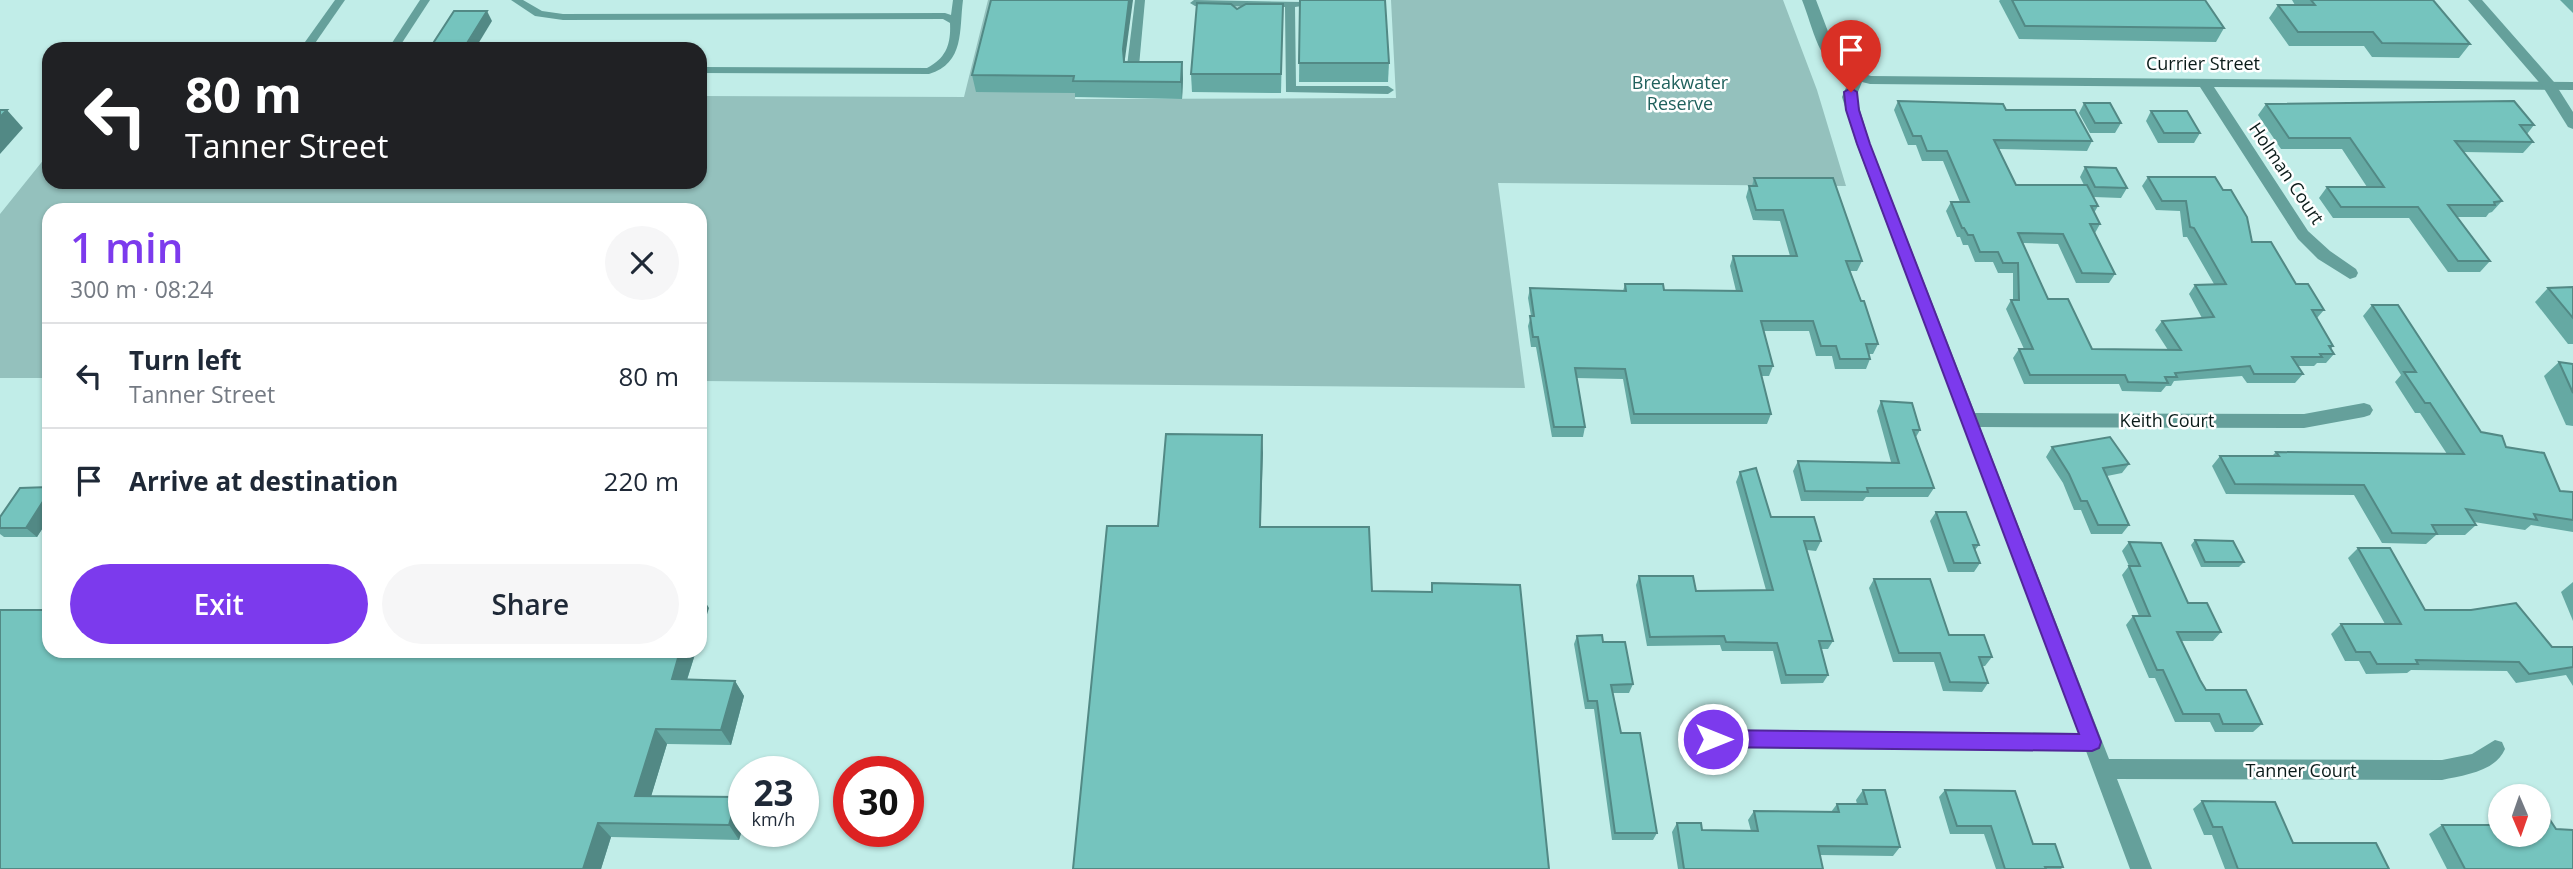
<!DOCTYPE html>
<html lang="en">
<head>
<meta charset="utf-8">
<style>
  :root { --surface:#fff; --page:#f6f6f7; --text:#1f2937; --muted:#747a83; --line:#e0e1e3; --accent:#7c3aed }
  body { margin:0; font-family:"Open Sans",sans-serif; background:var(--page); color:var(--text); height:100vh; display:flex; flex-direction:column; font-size:26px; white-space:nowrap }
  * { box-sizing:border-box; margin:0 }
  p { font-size:23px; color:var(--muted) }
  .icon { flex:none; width:38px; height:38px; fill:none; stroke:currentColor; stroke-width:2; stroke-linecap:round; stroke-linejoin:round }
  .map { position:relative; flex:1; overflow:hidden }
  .panel { position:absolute; left:42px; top:203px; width:665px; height:455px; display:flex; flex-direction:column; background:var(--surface); border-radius:21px; box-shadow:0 2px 5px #0004 }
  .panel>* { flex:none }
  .hud { position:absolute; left:42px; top:42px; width:665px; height:147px; border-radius:21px; box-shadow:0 2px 5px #0004; background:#202124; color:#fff; overflow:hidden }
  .needle { width:46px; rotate:178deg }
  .controls { position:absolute; left:2488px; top:784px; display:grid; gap:14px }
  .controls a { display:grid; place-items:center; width:63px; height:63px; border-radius:50%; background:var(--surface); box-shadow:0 2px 5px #0004; font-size:35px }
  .speed { position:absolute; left:728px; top:756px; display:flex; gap:14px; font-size:35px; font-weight:700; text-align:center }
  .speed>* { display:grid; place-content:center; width:91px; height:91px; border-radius:50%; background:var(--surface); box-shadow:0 2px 5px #0004; line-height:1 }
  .speed small { font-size:18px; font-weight:400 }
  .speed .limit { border:10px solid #d22; background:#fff; color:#111 }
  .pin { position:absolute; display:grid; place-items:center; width:60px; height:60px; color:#fff; margin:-72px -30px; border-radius:50% 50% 50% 0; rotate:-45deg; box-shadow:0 0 7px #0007 }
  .pin .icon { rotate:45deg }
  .me { position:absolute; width:77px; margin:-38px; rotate:90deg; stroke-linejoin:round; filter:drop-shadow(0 0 5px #0008) }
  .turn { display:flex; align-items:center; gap:24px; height:147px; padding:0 28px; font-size:32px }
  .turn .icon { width:91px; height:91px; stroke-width:2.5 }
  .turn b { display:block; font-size:49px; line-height:60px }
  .round { display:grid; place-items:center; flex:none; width:74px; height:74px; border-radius:37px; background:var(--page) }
  .overview { display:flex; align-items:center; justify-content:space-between; height:119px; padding:0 28px }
  h1 { font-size:42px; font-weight:600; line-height:52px; color:var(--accent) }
  .cta { display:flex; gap:14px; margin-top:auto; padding:14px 28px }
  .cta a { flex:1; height:80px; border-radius:42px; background:var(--accent); color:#fff; font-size:28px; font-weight:600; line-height:80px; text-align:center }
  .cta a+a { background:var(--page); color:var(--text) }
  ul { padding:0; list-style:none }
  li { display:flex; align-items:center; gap:21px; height:105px; padding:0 28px; border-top:2px solid var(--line) }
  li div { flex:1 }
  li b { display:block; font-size:26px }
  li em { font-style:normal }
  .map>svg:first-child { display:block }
  .green { fill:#94c1bd }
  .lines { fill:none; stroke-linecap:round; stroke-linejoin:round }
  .service { fill:#65a09b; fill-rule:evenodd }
  .minor { fill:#65a09b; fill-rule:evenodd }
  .tertiary { fill:#65a09b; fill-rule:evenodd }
  .wall { fill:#65a9a3 }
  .shaded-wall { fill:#528985 }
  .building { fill:#75c4be; stroke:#528985; stroke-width:2 }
  .route { fill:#7c3aed; stroke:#51269a; stroke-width:2 }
  .labels { text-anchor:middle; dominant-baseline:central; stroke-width:5; stroke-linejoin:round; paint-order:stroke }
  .street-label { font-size:18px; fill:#0a1b19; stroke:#fff }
  .park-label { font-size:18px; fill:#20615d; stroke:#fff }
</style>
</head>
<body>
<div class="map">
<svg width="2573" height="869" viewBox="0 0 2573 869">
  <rect width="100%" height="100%" fill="#c1ede8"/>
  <polygon class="green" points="988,0 1089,0 1075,99 1396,98 1391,0 1783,0 1817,90 1846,186 1498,183 1525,388 700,381 700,210 49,210 49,378 0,378 0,214 49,153 49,182 700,182 700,96 964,97"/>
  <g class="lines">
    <g class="service">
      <polygon points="335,0 345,0 311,49 300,49"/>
      <polygon points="420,0 430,0 398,49 388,49"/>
      <path d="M511 0H523L542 11 563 14 945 13 951 15 953 0H963C959 30 965 63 929 74L700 73V67L927 68C947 58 951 43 950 23L943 19 563 20 535 16Z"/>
      <polygon points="1135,0 1145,0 1139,66 1133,69 1127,66"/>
      <polygon points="1194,0 1302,2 1302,6 1295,7 1296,86 1388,86 1394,90 1388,94 1286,92 1285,7 1195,6 1190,3"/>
    </g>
    <path class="minor" d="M1802 0H1816L1837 55 1847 68 1871 76 2573 82V90L2214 87 2308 231 2330 251 2356 269 2358 273 2356 277 2350 279 2318 259 2298 239 2200 87 1870 84 1862 82 1856 97 1870 143 1975 413 2304 414 2364 403 2370 405 2373 410 2370 415 2364 417 2304 428 1980 427 2109 759 2442 760 2472 754 2495 740 2502 742 2505 749C2495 772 2464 775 2442 780L2117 779 2152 869H2130L2086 751 1713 748 1706 746 1703 739 1706 732 1713 730 2079 733 1856 143 1842 97 1850 78C1819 68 1813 27 1802 0Z"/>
    <polygon class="tertiary" points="2468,0 2482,0 2554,82 2573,112 2573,129 2568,127 2543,87"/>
  </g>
  <g class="wall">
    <polygon points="1300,0 1389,63 1388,82 1299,82"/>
    <polygon points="2000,0 2205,0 2224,28 2216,42 2019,39 1999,1"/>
    <polygon points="2292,0 2433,0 2470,44 2459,58 2372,57 2364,46 2289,46 2269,18 2278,5 2295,5"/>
    <polygon points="2560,0 2573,0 2573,13"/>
    <polygon points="1283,4 1281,93 1192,92 1191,74 1237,9"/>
    <polygon points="1125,62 1182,62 1183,79 1182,99 1075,97 1075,93 976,92 972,75"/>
    <polygon points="1898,101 2006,110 2092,141 2087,151 1999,149 2016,185 2084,185 2080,177 2085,167 2127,188 2121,198 2094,197 2098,206 2094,213 2100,224 2095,233 2115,274 2109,283 2076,283 2058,244 2023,243 2048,299 2092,349 2168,350 2155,330 2162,321 2202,318 2189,294 2195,285 2214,284 2187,237 2183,237 2180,211 2156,210 2142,186 2148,177 2252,242 2324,310 2317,318 2333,346 2331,349 2334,354 2326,363 2317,363 2314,366 2298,366 2303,374 2295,383 2247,383 2242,376 2174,381 2171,386 2166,386 2161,392 2122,391 2119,384 2024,384 2013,358 2019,349 2024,349 2006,309 2011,300 2013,300 2013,273 1998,273 1993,262 1975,262 1968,245 1963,245 1960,237 1957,237 1946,211 1951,202 1960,202 1943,161 1922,161 1916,145 1908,145 1894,110"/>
    <polygon points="2084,103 2121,123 2115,133 2090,133 2079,113"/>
    <polygon points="2266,104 2534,125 2527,134 2533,142 2523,153 2464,152 2502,201 2492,212 2489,213 2486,217 2457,217 2490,261 2480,272 2448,272 2409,218 2333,218 2319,198 2327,187 2367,187 2342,149 2281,149 2258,115"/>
    <polygon points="2151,111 2200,133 2194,143 2158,143 2146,121"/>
    <polygon points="1754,178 1862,261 1857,271 1850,271 1878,344 1873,354 1869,354 1870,359 1866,369 1835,369 1832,356 1816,356 1809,331 1763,331 1773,366 1769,376 1761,376 1771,414 1767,424 1631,424 1623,379 1576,378 1585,427 1583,437 1552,437 1536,347 1531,347 1528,326 1531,316 1528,298 1530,288 1623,291 1625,284 1664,290 1736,291 1730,266 1733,256 1790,256 1780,221 1753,220 1746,197 1749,186 1752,186"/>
    <polygon points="2573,287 2573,344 2568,344 2535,302 2548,288"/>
    <polygon points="2372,305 2481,432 2506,447 2560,491 2573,492 2573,532 2531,525 2525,530 2474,522 2476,525 2465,535 2436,535 2426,544 2382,543 2354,495 2226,494 2212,466 2220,456 2272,456 2276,452 2447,454 2420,413 2415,413 2395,382 2401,375 2363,316"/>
    <polygon points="2559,362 2573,364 2573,426 2566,425 2544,376"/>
    <polygon points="1881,401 1920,430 1916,437 1934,488 1928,497 1866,497 1863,501 1801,501 1793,471 1798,461 1891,462 1877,411"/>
    <polygon points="2052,447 2129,464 2122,473 2107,476 2129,525 2122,534 2091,534 2081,510 2074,510 2063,483 2046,457"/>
    <polygon points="1740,472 1771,517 1821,541 1816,551 1807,550 1833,641 1828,649 1821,649 1828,675 1823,683 1781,684 1773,651 1722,651 1720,645 1647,646 1636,585 1639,576 1696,591 1766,590 1736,482"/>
    <polygon points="49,487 49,518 37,537 4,537 0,534 0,517"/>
    <polygon points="1936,512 1979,545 1975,550 1980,563 1974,572 1948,572 1930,521"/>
    <polygon points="2195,540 2244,562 2239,567 2201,567 2191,545"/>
    <polygon points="2129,542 2188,603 2221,632 2213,641 2181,641 2200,680 2206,690 2262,724 2253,732 2215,732 2210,722 2175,722 2155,678 2149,678 2126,625 2133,616 2139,616 2122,575 2129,566 2122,551"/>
    <polygon points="2358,548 2425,610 2552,647 2573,647 2573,686 2566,675 2516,683 2507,671 2411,670 2407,673 2366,674 2359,661 2345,661 2331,634 2341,624 2385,624 2348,558"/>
    <polygon points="1874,579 1949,635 1992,657 1985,666 1982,666 1988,683 1982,692 1943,691 1934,662 1893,662 1869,588"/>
    <polygon points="2573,582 2573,621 2561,592"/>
    <polygon points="1577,636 1603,642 1633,684 1629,693 1613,693 1621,733 1657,833 1653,840 1612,840 1594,709 1585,709 1574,644"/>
    <polygon points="49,651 696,651 687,680 735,681 744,696 731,745 667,744 651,796 737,797 744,807 744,823 739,840 611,837 601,869 0,869"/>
    <polygon points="1863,790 1900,847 1893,856 1820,855 1823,869 1678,869 1672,832 1677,823 1702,830 1751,831 1748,820 1754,811 1831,812 1837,804 1857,804 1856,800"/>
    <polygon points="1945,790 2033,844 2063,867 2061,869 1996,869 1984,834 1950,834 1939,797"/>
    <polygon points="2202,801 2293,843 2389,869 2225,869 2212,835 2204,835 2193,809"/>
    <polygon points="2442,825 2556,829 2573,869 2447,869 2429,834"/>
  </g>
  <g class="shaded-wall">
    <polygon points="1129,0 1133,0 1124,66 1123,49"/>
    <polygon points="487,11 492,21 475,49 464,49"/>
    <polygon points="1182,62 1183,79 1182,99 1181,82"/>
    <polygon points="7,110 23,128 0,154 0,117"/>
    <polygon points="1262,435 1263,453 1260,544 1260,527"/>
    <polygon points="49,492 49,518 37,537 26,528"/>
    <polygon points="700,593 709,608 700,637"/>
    <polygon points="680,651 696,651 682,695 672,679"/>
    <polygon points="735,681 744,696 731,745 721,730"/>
    <polygon points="656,729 667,744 647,810 635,796"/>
    <polygon points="737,797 744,807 744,823 739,840 729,825"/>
    <polygon points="598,823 611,837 601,869 583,869"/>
  </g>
  <g class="building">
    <polygon points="991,0 1129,0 1123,49 1124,62 1182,62 1181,82 1073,81 1074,76 972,75"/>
    <polygon points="1300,0 1385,0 1389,63 1299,63"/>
    <polygon points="2012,0 2205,0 2224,28 2025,26"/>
    <polygon points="2311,0 2433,0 2470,44 2382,43 2373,32 2298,32 2278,5 2315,5"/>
    <polygon points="1197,3 1231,4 1237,9 1246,4 1283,4 1281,74 1191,74"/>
    <polygon points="454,11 487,11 464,48 430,48"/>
    <polygon points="1898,101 2003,104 2006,110 2075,110 2092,141 1994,140 2016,185 2087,185 2098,206 2091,206 2100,224 2090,224 2115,274 2082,273 2063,234 2018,233 2048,299 2068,299 2092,349 2181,350 2162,321 2214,317 2195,285 2226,284 2194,228 2190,227 2186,201 2162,201 2148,177 2215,177 2223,190 2231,190 2247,217 2252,242 2271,242 2296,284 2308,284 2324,310 2312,310 2333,346 2329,346 2334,354 2320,354 2322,357 2292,357 2303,374 2254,374 2250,366 2175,373 2177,377 2165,377 2168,383 2128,382 2125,375 2030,375 2019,349 2033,349 2011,300 2019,300 2018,263 2003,263 1998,252 1980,252 1973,235 1968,235 1964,228 1962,228 1951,202 1969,202 1947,151 1927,151 1921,136 1913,136"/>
    <polygon points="2514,101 2534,125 2520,125 2533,142 2455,141 2502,201 2494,202 2495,205 2448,205 2490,261 2458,261 2418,207 2341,207 2327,187 2384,187 2350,138 2289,138 2266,104"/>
    <polygon points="2084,103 2110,103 2121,123 2095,123"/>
    <polygon points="0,110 7,110 0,117"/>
    <polygon points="2151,111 2187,111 2200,133 2164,133"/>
    <polygon points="2085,167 2116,168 2127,188 2095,187"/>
    <polygon points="1754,178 1833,178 1862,261 1846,261 1861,301 1864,301 1878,344 1866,344 1870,359 1840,359 1836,346 1821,346 1813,321 1761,321 1773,366 1759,366 1771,414 1634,414 1625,369 1575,368 1585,427 1554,427 1538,337 1533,337 1530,316 1534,316 1530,288 1626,291 1625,284 1663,284 1664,290 1742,291 1733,256 1797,256 1783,210 1756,210 1749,186 1757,186"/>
    <polygon points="2573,287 2573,318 2548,288"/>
    <polygon points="2372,305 2398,305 2481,432 2502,436 2506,447 2544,453 2560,491 2573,492 2573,520 2534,514 2537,520 2466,509 2476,525 2432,525 2437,534 2392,533 2364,485 2235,484 2220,456 2279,456 2276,452 2464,454 2430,403 2425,403 2404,372 2416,372"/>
    <polygon points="2559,362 2573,364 2573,393"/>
    <polygon points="1881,401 1912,403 1920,430 1913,430 1934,488 1867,488 1868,492 1805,491 1798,461 1899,463"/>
    <polygon points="1166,434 1262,435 1260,527 1369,527 1372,591 1432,592 1432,583 1520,585 1549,869 1073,869 1107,526 1158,526"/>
    <polygon points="2110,437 2129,464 2103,468 2129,525 2098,525 2087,501 2081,501 2069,474 2052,447"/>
    <polygon points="1756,468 1771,517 1814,517 1821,541 1804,541 1833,641 1819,641 1828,675 1786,675 1777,643 1726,642 1724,636 1650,637 1639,576 1693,576 1696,591 1773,590 1740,472"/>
    <polygon points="49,487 49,492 26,528 0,528 0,517 20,488"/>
    <polygon points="1936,512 1966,512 1979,545 1973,545 1980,563 1954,563"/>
    <polygon points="2195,540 2233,541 2244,562 2205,562"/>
    <polygon points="2129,542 2161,543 2188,603 2207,603 2221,632 2177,632 2200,680 2206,690 2246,690 2262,724 2223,724 2219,714 2183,714 2163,670 2157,670 2133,616 2150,616 2129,566 2140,566"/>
    <polygon points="2358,548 2390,548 2425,610 2471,610 2516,603 2552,647 2573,647 2573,667 2529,674 2519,662 2416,660 2418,664 2377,664 2370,652 2356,652 2341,624 2401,624"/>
    <polygon points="1874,579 1930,579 1949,635 1984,635 1992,657 1979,657 1988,683 1950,682 1940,653 1899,653"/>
    <polygon points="0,610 49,610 49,651 680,651 672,679 735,681 721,730 656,729 635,796 737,797 729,825 598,823 583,869 0,869"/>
    <polygon points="1602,635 1603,642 1625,642 1633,684 1611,685 1621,733 1640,733 1657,833 1615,833 1597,701 1588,701 1577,636"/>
    <polygon points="1863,790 1885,790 1900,847 1818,846 1823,869 1684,869 1677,823 1701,823 1702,830 1758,831 1754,811 1839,812 1837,804 1867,804"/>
    <polygon points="1945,790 2015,791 2033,844 2055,844 2063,867 2045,867 2046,869 2005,869 1991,826 1957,826"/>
    <polygon points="2202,801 2275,802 2293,843 2376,843 2389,869 2238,869 2222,827 2213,827"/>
    <polygon points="2539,820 2550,820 2556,829 2573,830 2573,869 2465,869 2442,825 2501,825 2501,835 2539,835"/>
  </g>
  <polygon class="route" points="1851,88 1857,92 1859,110 1870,144 2101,742 2099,748 2092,751 1713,747 1706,745 1703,739 1706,733 1713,730 2079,734 1857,144 1846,110 1844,92"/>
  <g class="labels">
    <g class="street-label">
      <text x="2203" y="63">Currier Street</text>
      <text transform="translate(2287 173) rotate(56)">Holman Court</text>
      <text x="2167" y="420">Keith Court</text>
      <text x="2301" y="770">Tanner Court</text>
    </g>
    <g class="park-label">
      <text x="1680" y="82">Breakwater<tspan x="1680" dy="21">Reserve</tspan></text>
    </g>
  </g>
</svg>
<div class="controls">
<a><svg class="needle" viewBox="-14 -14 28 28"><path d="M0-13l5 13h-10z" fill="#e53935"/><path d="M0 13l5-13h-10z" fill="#747a83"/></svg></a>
</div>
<div class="speed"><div>23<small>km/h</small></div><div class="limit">30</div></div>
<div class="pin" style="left:1851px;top:92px;background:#d93025"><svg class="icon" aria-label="arrive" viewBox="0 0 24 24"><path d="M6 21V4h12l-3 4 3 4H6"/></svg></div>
<svg class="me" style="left:1713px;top:739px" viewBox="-20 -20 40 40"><circle r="17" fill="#7c3aed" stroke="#fff" stroke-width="3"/><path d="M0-11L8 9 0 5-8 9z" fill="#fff"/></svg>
<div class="hud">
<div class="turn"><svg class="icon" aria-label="left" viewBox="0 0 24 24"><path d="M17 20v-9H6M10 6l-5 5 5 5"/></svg><div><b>80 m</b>Tanner Street</div></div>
</div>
<section class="panel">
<div class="overview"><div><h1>1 min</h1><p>300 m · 08:24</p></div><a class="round"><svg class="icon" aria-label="close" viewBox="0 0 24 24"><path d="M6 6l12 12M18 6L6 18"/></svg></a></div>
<ul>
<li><svg class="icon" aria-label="left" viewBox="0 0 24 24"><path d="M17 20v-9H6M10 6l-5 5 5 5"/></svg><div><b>Turn left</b><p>Tanner Street</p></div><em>80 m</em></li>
<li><svg class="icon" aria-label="arrive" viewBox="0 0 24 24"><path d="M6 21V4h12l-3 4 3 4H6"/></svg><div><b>Arrive at destination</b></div><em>220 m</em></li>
</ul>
<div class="cta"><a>Exit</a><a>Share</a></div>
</section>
</div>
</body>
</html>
